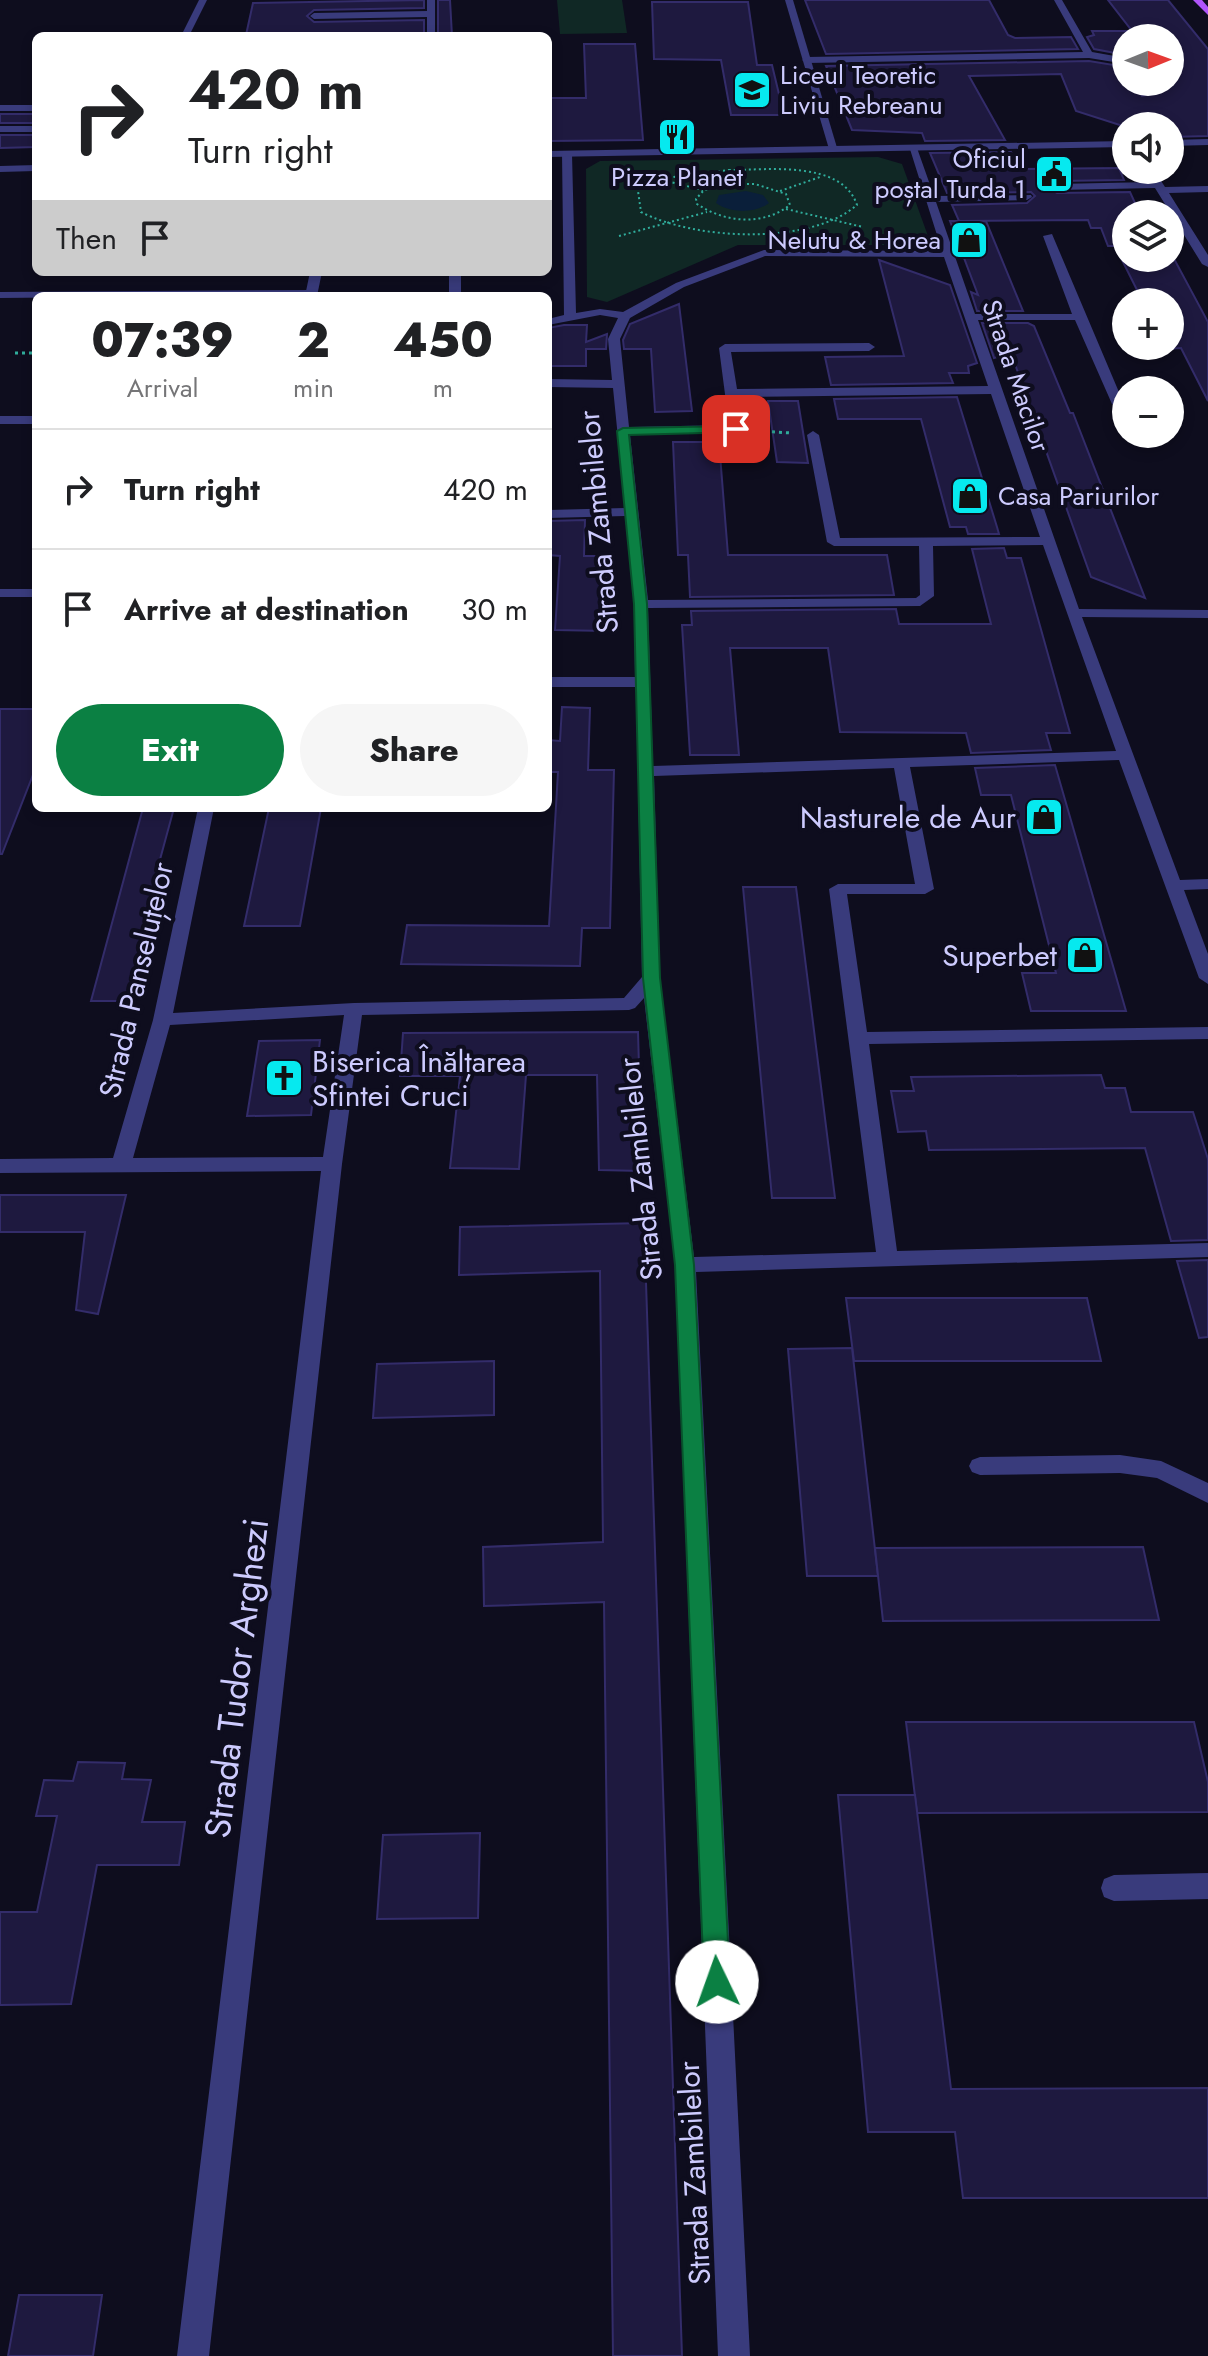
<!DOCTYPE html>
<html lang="en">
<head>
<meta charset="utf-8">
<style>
  :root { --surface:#fff; --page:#f6f6f6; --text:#202124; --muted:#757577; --line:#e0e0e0; --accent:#0b8043 }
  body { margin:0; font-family:Jost,sans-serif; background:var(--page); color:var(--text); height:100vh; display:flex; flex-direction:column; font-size:30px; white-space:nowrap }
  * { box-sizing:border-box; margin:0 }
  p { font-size:26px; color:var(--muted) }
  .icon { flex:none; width:44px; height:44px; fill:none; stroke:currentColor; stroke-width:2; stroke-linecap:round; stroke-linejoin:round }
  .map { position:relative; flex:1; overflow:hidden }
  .sheet { position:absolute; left:32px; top:292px; width:520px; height:520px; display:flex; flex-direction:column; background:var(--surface); border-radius:12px; box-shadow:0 4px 12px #0003 }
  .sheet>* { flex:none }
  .hud { position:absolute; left:32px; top:32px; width:520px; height:244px; border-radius:12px; box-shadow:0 4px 12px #0003; background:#fff; color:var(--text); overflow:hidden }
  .needle { width:52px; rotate:89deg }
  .tools { position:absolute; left:1112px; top:24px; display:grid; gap:16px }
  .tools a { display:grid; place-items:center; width:72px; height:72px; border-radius:50%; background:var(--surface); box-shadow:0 4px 12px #0003; font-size:40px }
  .pin { position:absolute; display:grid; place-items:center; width:68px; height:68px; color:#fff; margin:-34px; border-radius:16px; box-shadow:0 4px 12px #0006 }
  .me { position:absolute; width:88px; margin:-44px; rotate:357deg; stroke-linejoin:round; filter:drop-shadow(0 0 6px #0008) }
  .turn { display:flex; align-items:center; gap:28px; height:168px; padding:0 24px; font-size:36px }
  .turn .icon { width:104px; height:104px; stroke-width:2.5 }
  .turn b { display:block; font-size:56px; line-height:68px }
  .then { display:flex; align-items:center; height:76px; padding:0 24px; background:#0003; gap:16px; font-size:30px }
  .eta { display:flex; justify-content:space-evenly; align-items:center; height:136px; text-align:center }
  .eta b { font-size:48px; font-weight:800; line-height:56px }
  .primary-button { display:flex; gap:16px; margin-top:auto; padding:16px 24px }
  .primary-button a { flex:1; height:92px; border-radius:48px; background:var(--accent); color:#fff; font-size:32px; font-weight:800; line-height:92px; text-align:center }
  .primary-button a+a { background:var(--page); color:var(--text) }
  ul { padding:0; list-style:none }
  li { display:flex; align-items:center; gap:24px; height:120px; padding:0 24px; border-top:2px solid var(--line) }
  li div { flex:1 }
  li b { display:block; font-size:30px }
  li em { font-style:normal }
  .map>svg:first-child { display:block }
  .green { fill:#102825 }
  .water { fill:#0a1f3a }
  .building { fill:#1e193f; stroke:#332c6a; stroke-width:2 }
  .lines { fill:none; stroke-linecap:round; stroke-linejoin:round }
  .path-far1 { stroke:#30ad9c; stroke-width:2; stroke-dasharray:2 3; stroke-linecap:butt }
  .path { stroke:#30ad9c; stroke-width:3; stroke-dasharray:3 4; stroke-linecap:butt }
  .service { fill:#393b7c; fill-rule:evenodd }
  .minor { fill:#393b7c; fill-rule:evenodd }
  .tertiary { fill:#393b7c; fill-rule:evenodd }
  .primary { fill:#b155fb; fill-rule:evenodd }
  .route { fill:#0b8043; stroke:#07532c; stroke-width:2 }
  .labels { text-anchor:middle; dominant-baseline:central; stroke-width:8; stroke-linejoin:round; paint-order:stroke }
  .far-poi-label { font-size:26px; fill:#cdcbfe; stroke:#0e0d1e; text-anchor:start }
  .far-street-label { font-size:26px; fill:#cdcbfe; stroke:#0e0d1e }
  .street-label { font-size:30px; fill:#cdcbfe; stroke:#0e0d1e }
  .poi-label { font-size:30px; fill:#cdcbfe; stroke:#0e0d1e; text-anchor:end }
  .near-street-label { font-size:36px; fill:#cdcbfe; stroke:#0e0d1e }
</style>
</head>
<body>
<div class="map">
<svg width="1208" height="2356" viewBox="0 0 1208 2356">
  <rect width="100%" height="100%" fill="#0e0d1e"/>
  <g class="green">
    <polygon points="557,0 622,0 627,33 560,34"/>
    <polygon points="878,157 902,164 928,236 916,245 738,245 607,302 587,297 586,169 600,161"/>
  </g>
  <path class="water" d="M746 191 763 195 769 203C754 214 730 213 716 203L719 195Z"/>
  <g class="building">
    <polygon points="424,0 424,8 314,10 307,16 314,22 424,20 424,36 246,35 253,3"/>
    <polygon points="438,0 450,0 452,36 438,36"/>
    <polygon points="805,0 989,0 1008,35 1015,38 1071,37 1078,49 826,54"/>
    <polygon points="1108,0 1168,0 1208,49 1208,136 1170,137 1170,126 1126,127 1076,111 1061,74 969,76 1005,140 925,141 922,133 852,130 826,66 1089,61 1126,67 1126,82 1132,82 1142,96 1152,94 1154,89 1149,82 1170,82 1170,38 1126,38 1126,55 1094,49 1087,37 1094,35 1092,31 1132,31"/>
    <polygon points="652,2 748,2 757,65 772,65 784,115 731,115 721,60 654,59"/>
    <polygon points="584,44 635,44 643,140 548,141 548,98 586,98"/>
    <rect x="0" y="114" width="36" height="9"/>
    <polygon points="0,135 36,135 36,147 0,148"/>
    <polygon points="1011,152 1021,169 1119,168 1124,180 1057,181 1049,188 1057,193 1130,192 1140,214 1126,214 1126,258 1170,258 1172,255 1208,322 1208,401 1181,348 1167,349 1166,346 1170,346 1170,302 1143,302 1115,246 1108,246 1101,228 1091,228 1088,220 959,221 952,205 1027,203 1035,196 1031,192 947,193 930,153"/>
    <polygon points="950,221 986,221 1023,311 977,311 971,292 978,295"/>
    <polygon points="879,260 950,285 977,363 968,366 969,373 949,373 953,383 831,385 825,357 904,356"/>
    <polygon points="679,304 692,411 655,412 651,349 624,349 623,340 630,324"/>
    <polygon points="982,323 1028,323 1034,326 1070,413 1073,413 1145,598 1091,577 1011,353 994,358"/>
    <polygon points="564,325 587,325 586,342 607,334 606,349 586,349 586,366 548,366 548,328"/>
    <polygon points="957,397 997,527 999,534 968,534 966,527 950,527 921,419 838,419 834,399"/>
    <polygon points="768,401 798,401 808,463 777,462"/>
    <polygon points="673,442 719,442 728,555 887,555 894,595 690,597 688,555 678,555"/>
    <polygon points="585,520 584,556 610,556 607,631 555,630 560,556 548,555 548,521"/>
    <polygon points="1004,548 1007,558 1021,558 1070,733 1046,733 1051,750 971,753 966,733 840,732 828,648 730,648 739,755 690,755 682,625 692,625 691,611 896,609 899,624 991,624 972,549"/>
    <polygon points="562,707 590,708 588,770 614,770 610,928 582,928 580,966 401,964 407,925 549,926 558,772 548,772 548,740 560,741"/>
    <polygon points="0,709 36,709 36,767 2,854 0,854"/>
    <polygon points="1055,765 1126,1011 1031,1011 1022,973 1056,973 1011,795 981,795 975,768"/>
    <polygon points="143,808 174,808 149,900 130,1001 91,1001"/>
    <polygon points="269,808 321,808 300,926 244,926"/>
    <polygon points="743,887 796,887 835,1198 772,1198"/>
    <polygon points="638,1032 642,1171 599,1170 597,1075 526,1075 519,1169 450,1168 460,1076 400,1076 403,1033"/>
    <polygon points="320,1040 311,1115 247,1116 259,1041"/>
    <polygon points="1101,1075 1105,1088 1125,1088 1131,1112 1193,1112 1208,1159 1208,1240 1171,1241 1145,1148 929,1150 926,1131 898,1132 891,1091 914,1091 911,1077"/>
    <polygon points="0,1195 126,1195 98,1314 76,1310 85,1232 0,1232"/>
    <polygon points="644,1223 682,2356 613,2356 604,1602 484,1606 483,1547 603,1542 600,1271 459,1275 460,1227"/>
    <polygon points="1208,1260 1208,1337 1199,1338 1177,1261"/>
    <polygon points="846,1298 1087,1298 1101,1361 854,1361"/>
    <polygon points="852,1348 878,1576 807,1576 788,1349"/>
    <polygon points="494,1361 494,1415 373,1418 377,1364"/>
    <polygon points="1143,1547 1159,1620 883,1621 875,1548"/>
    <polygon points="906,1722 1194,1722 1208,1782 1208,1812 917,1813"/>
    <polygon points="78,1762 125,1763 122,1779 151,1780 142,1822 185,1822 179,1865 97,1865 71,2004 0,2005 0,1912 37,1912 57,1816 36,1816 44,1780 73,1781"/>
    <polygon points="838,1795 915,1795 951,2089 1208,2088 1208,2198 963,2198 955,2132 868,2132"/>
    <polygon points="480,1833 478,1918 377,1919 383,1835"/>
    <polygon points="19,2295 102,2295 93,2356 8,2356"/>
  </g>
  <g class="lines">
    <g class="path-far1">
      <path d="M729 170C768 170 842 160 857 205 809 246 695 240 641 212L638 191 643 181Z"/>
      <polyline points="658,179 703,190"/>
      <path d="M727 184H755L786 194 790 205C763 226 725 223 697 204L696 199 704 190Z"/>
      <polyline points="780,191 820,177"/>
      <polyline points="786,209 863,227"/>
      <polyline points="619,236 707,212"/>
    </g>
    <g class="path">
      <polyline points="15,353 36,353"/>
      <polyline points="758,431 792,433"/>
    </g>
    <g class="service">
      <polygon points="1054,0 1062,0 1092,52 1126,58 1126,64 1089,58 807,63 802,60 807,57 1083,52"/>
      <polygon points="1135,82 1145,82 1151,91 1143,93"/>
      <rect x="0" y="105" width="36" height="6"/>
      <polygon points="312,290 316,291 316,295 0,298 0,292"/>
    </g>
    <g class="minor">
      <polygon points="199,0 207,0 189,36 181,36"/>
      <polygon points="427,0 435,0 435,36 427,36 427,17 314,19 310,16 314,13 427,11"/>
      <polygon points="785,0 793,0 838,151 829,149"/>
      <rect x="0" y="126" width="36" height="6"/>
      <path d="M909 146 917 148 934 196 1031 195 1032 197 1027 200 936 202 975 314H1072L1043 236 1052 234 1124 404 1118 408 1112 404 1075 320H978L1079 609 1208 610V618L1082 617 1180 880 1208 879V889L1184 890 1208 954V984L1199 978 1119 760 910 767 934 889 925 894H847L867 1032 1208 1027V1039L869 1044 897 1251 1208 1243V1257L696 1272 750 2356H718L675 1265 644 998 635 1008 629 1010 362 1015 342 1164 209 2356H177L321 1171 0 1173V1159L113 1158 153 1020 198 808H214L173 1013 354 1003 624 998 642 977 636 687H548V677H635L634 604 625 516 548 518V510L625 508 613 388 548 387V379L612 380 608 339 618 318 600 315 548 325V319L564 315 562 154 567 151 572 154 576 313 600 309 623 312 676 283 764 250 942 251ZM765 256 944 257 988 386 737 389 731 352 869 351 875 347 869 343 725 344 719 348 729 425 629 427 620 339 630 318 684 287ZM991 394 1040 537 840 538 819 435 813 431 807 435 827 542 834 546H919L920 595 916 598 648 600 630 435 740 432 738 397ZM1043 545 1116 751 653 766 648 608 920 606 934 596 933 546ZM894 768 915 884H838L829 889 876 1252 694 1257 660 978 654 776ZM344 1015 323 1157 133 1158 170 1025Z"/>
      <polygon points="36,165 36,171 0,172 0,166"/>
      <polygon points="1144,170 1154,170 1165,187 1208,186 1208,192 1169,193 1208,255 1208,267 1202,264 1155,188 1057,190 1052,187 1057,184 1151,182"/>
      <polygon points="310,272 322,272 317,296 305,296"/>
      <rect x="449" y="272" width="12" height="24"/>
      <rect x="0" y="416" width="36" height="8"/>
      <rect x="0" y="589" width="36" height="8"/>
      <polygon points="1120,1455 1161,1461 1208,1483 1208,1503 1157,1478 1120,1473 980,1475 972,1472 969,1466 972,1460 980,1457"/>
      <polygon points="1208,1873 1208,1899 1114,1901 1104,1897 1101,1888 1104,1879 1114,1875"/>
    </g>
    <g class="tertiary">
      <polygon points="1208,139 1208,145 1170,146 1170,140"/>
      <polygon points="1126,141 1126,147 548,157 548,151"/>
    </g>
    <polygon class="primary" points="1193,0 1202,0 1208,7 1208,15"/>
  </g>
  <polygon class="route" points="736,426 740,427 740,432 629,435 647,604 660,978 694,1265 730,1982 726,1991 717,1994 708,1991 704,1982 675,1265 643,978 634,604 617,431 623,428"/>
  <defs>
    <symbol id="school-square" viewBox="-11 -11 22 22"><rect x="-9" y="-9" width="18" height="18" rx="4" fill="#06e9ef" stroke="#0e0d1e"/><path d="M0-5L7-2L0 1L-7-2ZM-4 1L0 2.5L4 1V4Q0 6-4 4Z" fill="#111"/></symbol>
    <symbol id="restaurant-square" viewBox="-11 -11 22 22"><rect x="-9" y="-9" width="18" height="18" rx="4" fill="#06e9ef" stroke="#0e0d1e"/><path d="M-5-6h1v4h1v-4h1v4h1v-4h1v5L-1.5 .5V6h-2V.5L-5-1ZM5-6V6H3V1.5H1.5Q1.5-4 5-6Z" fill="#111"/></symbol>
    <symbol id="civic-square" viewBox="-11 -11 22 22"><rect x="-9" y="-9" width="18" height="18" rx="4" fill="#06e9ef" stroke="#0e0d1e"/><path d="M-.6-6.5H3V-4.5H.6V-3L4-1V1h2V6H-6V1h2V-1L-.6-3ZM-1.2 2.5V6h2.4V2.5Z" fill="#111"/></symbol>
    <symbol id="shop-square" viewBox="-11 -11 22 22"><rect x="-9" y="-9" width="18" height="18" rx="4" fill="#06e9ef" stroke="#0e0d1e"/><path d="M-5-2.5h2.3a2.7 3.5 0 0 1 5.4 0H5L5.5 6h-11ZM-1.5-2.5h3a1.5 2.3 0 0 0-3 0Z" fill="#111"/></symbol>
    <symbol id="church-square" viewBox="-11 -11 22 22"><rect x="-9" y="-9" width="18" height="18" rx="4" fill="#06e9ef" stroke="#0e0d1e"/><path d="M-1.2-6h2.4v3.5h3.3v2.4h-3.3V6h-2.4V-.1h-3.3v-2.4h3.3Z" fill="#111"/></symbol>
  </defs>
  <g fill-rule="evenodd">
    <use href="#school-square" x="730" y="68" width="44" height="44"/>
    <use href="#restaurant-square" x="655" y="115" width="44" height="44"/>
    <use href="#civic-square" x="1032" y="152" width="44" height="44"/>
    <use href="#shop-square" x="947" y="218" width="44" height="44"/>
    <use href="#shop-square" x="948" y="474" width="44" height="44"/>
    <use href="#shop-square" x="1022" y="795" width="44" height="44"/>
    <use href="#shop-square" x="1063" y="933" width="44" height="44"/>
    <use href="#church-square" x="262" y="1056" width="44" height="44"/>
  </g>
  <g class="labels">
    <g class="far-poi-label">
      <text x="780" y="75">Liceul Teoretic<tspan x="780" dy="30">Liviu Rebreanu</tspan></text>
      <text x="1026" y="159" text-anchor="end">Oficiul<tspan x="1026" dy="30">poștal Turda 1</tspan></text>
      <text x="677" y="177" text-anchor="middle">Pizza Planet</text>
      <text x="941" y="240" text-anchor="end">Nelutu &amp; Horea</text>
      <text x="998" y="496">Casa Pariurilor</text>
    </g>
    <g class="far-street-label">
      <text transform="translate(1016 376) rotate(71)">Strada Macilor</text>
    </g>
    <g class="street-label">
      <text transform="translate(598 522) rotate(-95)">Strada Zambilelor</text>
      <text transform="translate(136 980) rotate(-77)">Strada Panseluțelor</text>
      <text transform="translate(640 1169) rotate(-96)">Strada Zambilelor</text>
      <text transform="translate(694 2173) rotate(-93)">Strada Zambilelor</text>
    </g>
    <g class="poi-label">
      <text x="1016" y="817">Nasturele de Aur</text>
      <text x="1057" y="955">Superbet</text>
      <text x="312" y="1061" text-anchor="start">Biserica Înălțarea<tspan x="312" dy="34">Sfintei Cruci</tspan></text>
    </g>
    <g class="near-street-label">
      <text transform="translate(236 1678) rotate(-83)">Strada Tudor Arghezi</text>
    </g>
  </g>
</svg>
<div class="tools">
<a><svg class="needle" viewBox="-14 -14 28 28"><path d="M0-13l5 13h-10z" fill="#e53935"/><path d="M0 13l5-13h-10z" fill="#757577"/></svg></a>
<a><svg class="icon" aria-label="sound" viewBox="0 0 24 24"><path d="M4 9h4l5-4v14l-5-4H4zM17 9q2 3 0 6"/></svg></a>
<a><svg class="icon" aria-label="layers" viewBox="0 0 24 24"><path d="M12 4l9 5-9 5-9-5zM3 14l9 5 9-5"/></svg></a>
<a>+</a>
<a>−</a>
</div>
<div class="pin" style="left:736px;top:429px;background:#d93025"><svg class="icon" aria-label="arrive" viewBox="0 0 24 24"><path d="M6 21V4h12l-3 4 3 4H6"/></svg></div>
<svg class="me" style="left:717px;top:1982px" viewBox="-20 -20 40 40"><circle r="19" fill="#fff"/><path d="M0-13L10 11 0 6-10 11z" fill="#0b8043"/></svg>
<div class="hud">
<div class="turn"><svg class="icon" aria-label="right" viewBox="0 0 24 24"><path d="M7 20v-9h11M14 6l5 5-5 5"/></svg><div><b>420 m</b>Turn right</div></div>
<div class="then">Then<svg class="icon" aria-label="arrive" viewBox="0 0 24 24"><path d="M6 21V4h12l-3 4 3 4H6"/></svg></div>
</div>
<section class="sheet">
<div class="eta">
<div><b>07:39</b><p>Arrival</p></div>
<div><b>2</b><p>min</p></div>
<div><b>450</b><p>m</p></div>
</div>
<ul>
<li><svg class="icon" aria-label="right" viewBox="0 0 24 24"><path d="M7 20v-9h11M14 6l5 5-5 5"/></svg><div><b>Turn right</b></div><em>420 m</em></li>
<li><svg class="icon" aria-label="arrive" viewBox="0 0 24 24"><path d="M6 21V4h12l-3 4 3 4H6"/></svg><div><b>Arrive at destination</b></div><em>30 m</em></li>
</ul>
<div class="primary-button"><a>Exit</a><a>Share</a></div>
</section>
</div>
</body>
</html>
